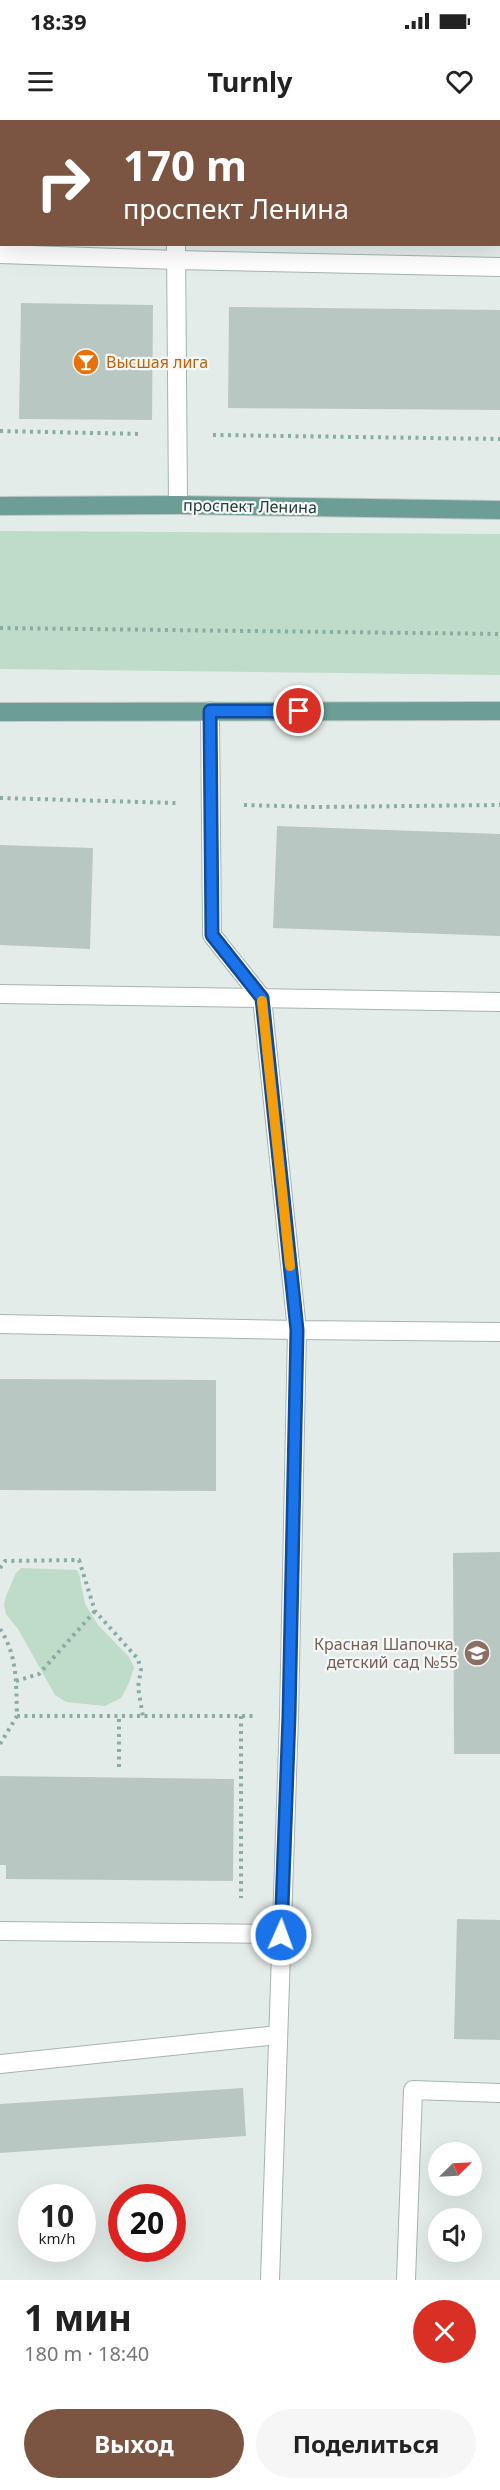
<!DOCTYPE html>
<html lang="ru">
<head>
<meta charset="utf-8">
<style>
  :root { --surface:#fff; --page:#f6f6f6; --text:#222; --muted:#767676; --accent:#7b5542 }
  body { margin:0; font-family:"Noto Sans",sans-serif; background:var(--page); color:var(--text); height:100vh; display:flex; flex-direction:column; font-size:22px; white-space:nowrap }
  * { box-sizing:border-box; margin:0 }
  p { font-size:20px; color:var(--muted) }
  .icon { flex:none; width:33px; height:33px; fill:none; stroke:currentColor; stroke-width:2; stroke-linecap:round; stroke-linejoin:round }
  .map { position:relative; height:2160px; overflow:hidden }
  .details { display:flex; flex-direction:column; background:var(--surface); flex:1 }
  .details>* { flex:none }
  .guide { position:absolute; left:0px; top:0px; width:501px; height:126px; box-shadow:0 6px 24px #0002; background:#7b5542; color:#fff; overflow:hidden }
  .needle { width:39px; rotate:66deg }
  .controls { position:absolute; left:428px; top:2022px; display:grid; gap:12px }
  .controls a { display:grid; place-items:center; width:54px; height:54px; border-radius:50%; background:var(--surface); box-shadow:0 6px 24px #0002; font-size:30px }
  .speed { position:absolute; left:18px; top:2064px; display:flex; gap:12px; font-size:30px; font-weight:700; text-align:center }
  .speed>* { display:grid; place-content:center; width:78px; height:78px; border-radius:50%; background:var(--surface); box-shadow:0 6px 24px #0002; line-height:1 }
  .speed small { font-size:15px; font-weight:400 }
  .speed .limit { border:9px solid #d22; background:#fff; color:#111 }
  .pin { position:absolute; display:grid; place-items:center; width:51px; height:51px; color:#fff; margin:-26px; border:3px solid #fff; border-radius:50%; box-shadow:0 2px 6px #0007 }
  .me { position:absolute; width:66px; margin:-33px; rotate:2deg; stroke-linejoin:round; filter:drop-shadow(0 0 4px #0008) }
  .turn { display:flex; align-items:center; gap:21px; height:126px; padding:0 24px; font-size:27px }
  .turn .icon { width:78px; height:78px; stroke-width:2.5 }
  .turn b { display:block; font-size:42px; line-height:51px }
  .round { display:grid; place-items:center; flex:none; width:63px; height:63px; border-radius:32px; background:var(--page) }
  .summary { display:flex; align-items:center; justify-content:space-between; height:102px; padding:0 24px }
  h1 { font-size:36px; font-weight:700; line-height:45px }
  .action { display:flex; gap:12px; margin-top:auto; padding:12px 24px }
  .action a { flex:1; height:69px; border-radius:36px; background:var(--accent); color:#fff; font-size:24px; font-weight:700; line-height:69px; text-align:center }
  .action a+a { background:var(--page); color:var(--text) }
  .status { display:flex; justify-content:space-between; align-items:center; height:42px; padding:0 30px; background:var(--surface); direction:ltr }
  .status svg { height:16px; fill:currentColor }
  header { display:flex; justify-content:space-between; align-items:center; height:78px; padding:0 24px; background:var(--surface); font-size:27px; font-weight:700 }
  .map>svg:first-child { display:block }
  .green { fill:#bfdbc9 }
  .building { fill:#b9c7c3 }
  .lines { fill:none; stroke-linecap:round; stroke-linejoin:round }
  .lane-casing { stroke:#a7b4b0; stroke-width:20 }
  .primary-casing { stroke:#c2c8c7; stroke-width:20 }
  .path { stroke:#87ada5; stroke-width:4; stroke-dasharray:3 4.5; stroke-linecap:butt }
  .lane { stroke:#fff; stroke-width:18 }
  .primary { stroke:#6c9e96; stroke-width:18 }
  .route-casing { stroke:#114b97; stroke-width:15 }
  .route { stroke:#1a73e8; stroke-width:10 }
  .slow { stroke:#f59e0b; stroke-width:10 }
  .labels { text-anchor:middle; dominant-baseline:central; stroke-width:4.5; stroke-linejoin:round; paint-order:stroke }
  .food-label { font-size:16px; fill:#c56008; stroke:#f4f9f7; text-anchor:start }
  .street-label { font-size:16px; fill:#253c38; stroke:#f4f9f7 }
  .education-label { font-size:16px; fill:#785e54; stroke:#f4f9f7; text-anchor:end }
</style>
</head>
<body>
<div class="status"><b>18:39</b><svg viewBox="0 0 49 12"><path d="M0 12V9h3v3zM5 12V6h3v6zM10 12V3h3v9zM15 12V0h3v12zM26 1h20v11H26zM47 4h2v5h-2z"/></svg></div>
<header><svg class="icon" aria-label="menu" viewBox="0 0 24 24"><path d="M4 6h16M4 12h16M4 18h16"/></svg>Turnly<svg class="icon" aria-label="heart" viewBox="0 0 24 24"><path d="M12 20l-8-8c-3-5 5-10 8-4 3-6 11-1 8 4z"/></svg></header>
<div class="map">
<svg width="500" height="2160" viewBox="0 0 500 2160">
  <rect width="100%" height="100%" fill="#e4ece9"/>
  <g class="green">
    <polygon points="0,411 500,414 500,555 0,549"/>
    <polygon points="21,1448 76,1450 79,1453 85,1484 98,1505 129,1537 134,1547 129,1563 121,1578 105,1586 66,1582 55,1575 18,1509 6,1494 4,1485 6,1476 16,1453"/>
  </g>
  <g class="building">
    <polygon points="21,183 153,185 152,300 19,299"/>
    <polygon points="229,187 500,190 500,290 228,288"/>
    <polygon points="277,706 500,714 500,816 273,808"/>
    <polygon points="0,725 93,728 90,829 0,825"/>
    <polygon points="0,1259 216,1260 216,1371 0,1370"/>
    <polygon points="500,1432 500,1634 454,1634 453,1433"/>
    <polygon points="0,1656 234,1659 233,1761 6,1759 6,1745 0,1745"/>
    <polygon points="457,1799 500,1800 500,1920 454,1919"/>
    <polygon points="243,1968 246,2016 0,2033 0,1984"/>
  </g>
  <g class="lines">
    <defs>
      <g id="lane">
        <polyline points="174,0 174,2"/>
        <polyline points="176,124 178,385"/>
        <polyline points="0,134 176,140 500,147"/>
        <polyline points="210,591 212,815 262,878 297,1210 500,1212"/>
        <polyline points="0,874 500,882"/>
        <polyline points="0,1204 297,1210 289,1596 270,2160"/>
        <polyline points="0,1811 281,1814"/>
        <polyline points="0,1944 278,1915"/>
        <polyline points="406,2160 413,1970 500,1973"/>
      </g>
      <g id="primary">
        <polyline points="0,386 178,385 500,390"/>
        <polyline points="0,592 500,591"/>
      </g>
    </defs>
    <use href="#lane" class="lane-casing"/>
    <use href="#primary" class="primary-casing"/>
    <g class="path">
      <polyline points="0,311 142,314"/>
      <polyline points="213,315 500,319"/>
      <polyline points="0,508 500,514"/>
      <polyline points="0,678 176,683"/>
      <polyline points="244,685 316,687 500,685"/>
      <polyline points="0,1448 5,1441 79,1440 95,1491 138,1539 141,1550 138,1567 143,1597"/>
      <path d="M0 1509C18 1536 16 1565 17 1596H255"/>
      <polyline points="16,1561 39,1554 95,1491"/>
      <polyline points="241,1596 241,1778"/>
      <polyline points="0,1624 17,1596"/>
      <polyline points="119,1647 119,1596"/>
    </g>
    <use href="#lane" class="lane"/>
    <use href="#primary" class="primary"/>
  </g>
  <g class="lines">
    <defs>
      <polyline id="route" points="281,1815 289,1596 297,1210 262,878 212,815 210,591 299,591"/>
    </defs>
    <use href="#route" class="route-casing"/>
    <use href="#route" class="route"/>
    <polyline class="slow" points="262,881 290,1146"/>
  </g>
  <defs>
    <symbol id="bar-disc" viewBox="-11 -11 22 22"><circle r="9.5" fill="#e8710a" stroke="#f4f9f7"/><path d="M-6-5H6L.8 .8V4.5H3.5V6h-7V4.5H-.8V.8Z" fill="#fff"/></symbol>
    <symbol id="school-disc" viewBox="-11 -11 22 22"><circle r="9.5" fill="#8d6e63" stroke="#f4f9f7"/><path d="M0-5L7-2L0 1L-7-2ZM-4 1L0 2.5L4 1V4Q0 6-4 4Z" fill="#fff"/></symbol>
  </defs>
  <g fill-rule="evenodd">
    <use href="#bar-disc" x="71" y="227" width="30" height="30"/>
    <use href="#school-disc" x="462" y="1518" width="30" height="30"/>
  </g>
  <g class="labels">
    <g class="food-label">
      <text x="106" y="242">Высшая лига</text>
    </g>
    <g class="street-label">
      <text transform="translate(250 386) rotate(1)">проспект Ленина</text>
    </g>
    <g class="education-label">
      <text x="458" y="1524">Красная Шапочка,<tspan x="458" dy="18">детский сад №55</tspan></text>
    </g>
  </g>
</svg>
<div class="controls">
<a><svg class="needle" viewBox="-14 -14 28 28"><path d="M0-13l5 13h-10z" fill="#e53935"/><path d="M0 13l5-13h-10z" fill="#767676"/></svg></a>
<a><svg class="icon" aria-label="sound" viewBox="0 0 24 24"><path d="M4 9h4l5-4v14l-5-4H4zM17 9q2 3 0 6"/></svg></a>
</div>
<div class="speed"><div>10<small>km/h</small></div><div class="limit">20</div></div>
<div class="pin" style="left:299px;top:591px;background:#d93025"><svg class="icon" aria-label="arrive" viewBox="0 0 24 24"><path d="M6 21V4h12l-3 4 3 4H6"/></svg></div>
<svg class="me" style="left:281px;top:1815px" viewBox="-20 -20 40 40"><circle r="17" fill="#1a73e8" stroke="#fff" stroke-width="3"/><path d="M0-11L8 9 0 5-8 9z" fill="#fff"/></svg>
<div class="guide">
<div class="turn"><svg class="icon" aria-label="right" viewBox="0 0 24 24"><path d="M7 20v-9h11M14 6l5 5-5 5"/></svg><div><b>170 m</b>проспект Ленина</div></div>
</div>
</div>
<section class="details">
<div class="summary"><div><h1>1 мин</h1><p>180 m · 18:40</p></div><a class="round" style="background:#d93025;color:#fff"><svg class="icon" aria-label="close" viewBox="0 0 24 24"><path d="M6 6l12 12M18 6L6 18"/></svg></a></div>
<div class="action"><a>Выход</a><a>Поделиться</a></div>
</section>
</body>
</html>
